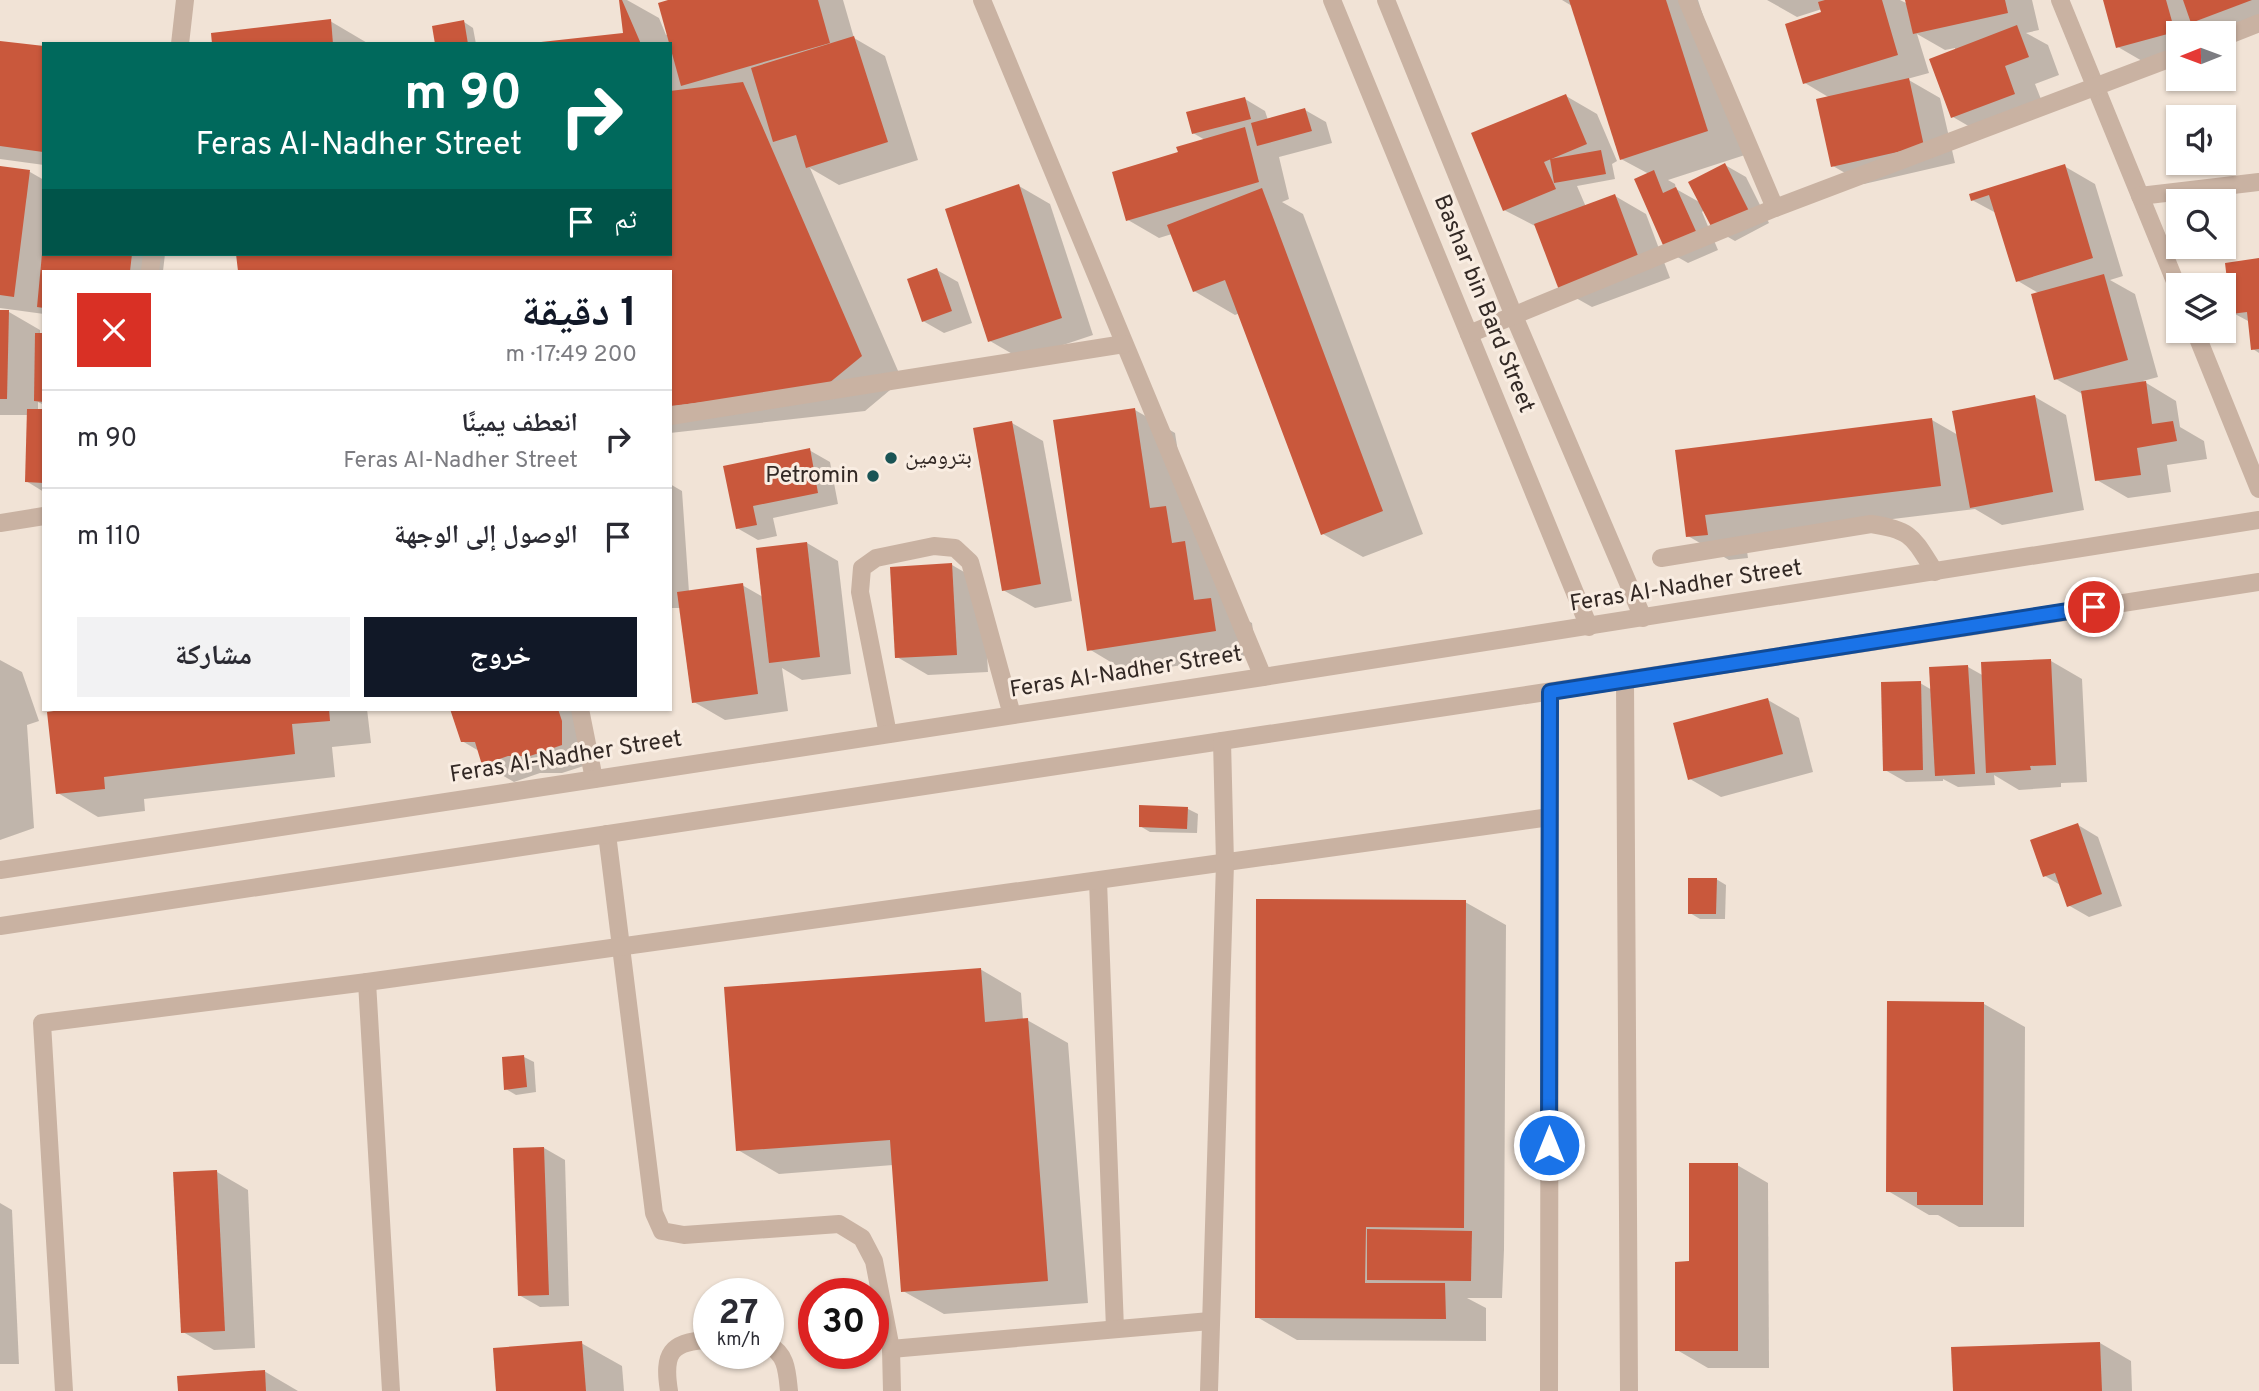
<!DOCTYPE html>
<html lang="ar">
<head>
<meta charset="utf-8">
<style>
  :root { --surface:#fff; --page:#f2f2f3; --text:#2b2b33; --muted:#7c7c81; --line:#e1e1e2; --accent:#111827 }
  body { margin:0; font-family:Overpass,"Noto Naskh Arabic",sans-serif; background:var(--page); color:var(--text); direction:rtl; height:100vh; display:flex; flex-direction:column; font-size:26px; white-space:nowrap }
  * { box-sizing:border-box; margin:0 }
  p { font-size:23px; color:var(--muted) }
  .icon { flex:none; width:38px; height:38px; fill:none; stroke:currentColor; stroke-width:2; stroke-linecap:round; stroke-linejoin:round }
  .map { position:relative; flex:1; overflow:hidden; direction:ltr }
  .side { position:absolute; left:42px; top:270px; width:630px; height:441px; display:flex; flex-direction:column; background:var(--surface); border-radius:0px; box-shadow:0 2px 5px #0004; direction:rtl }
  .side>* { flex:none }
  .top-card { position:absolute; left:42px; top:42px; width:630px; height:214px; border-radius:0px; box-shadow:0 2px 5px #0004; direction:rtl; background:#00695c; color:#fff; overflow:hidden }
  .needle { width:46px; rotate:269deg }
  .buttons { position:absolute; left:2166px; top:21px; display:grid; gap:14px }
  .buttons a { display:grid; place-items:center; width:70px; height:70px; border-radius:0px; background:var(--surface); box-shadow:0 2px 5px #0004; font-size:35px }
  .speed { position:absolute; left:693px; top:1278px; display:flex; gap:14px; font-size:35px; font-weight:700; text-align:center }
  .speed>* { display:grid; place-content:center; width:91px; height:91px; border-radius:50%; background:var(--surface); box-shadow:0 2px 5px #0004; line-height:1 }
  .speed small { font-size:18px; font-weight:400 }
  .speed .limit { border:10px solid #d22; background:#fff; color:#111 }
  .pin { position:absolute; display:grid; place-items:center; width:60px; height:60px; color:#fff; margin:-30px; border:4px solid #fff; border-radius:50%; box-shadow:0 2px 7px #0007 }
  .me { position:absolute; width:77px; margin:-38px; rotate:0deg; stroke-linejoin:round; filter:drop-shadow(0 0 5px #0008) }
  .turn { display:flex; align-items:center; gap:24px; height:147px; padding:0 35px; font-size:32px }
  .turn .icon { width:91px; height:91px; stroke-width:2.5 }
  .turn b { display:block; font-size:49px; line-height:60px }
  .then { display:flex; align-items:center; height:66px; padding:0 35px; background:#0003; gap:14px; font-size:26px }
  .round { display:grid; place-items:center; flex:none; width:74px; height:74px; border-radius:0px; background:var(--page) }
  .headline { display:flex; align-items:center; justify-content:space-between; height:119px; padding:0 35px }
  h1 { font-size:42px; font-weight:700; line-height:52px; color:var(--accent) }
  .action { display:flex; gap:14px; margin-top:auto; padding:14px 35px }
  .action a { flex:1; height:80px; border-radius:0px; background:var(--accent); color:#fff; font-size:28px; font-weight:700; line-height:80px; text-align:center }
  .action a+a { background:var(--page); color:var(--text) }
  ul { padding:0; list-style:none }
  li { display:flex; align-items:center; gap:21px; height:98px; padding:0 35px; border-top:2px solid var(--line) }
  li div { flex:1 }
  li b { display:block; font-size:26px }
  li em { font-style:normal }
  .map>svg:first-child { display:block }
  .shadow { fill:#0003 }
  .building { fill:#c9583c }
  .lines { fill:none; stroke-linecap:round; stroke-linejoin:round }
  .minor { stroke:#c9b2a2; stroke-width:18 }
  .route-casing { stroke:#114b97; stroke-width:18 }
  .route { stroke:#1a73e8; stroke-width:12 }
  .poi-dot { fill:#1a5455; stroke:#f9ede2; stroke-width:2.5 }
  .labels { text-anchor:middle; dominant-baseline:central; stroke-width:6; stroke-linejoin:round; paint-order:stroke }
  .street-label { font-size:23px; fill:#332925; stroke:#f9ede2 }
  .poi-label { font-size:23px; fill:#332925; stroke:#f9ede2; text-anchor:start }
</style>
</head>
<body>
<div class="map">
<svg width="2259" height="1391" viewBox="0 0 2259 1391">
  <rect width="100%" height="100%" fill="#f1e3d6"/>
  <g class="shadow">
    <polygon points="621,0 627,0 659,18 666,35 668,34 675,0 843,0 854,38 885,56 918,160 839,185 810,168 902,380 865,411 670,433 670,271 240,271 238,254 670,254 670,44 541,44 624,34"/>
    <polygon points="1562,0 1698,0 1748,154 1668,180 1675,184 1676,189 1701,203 1725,165 1746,177 1769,223 1735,241 1714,229 1704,210 1702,212 1718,250 1688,263 1667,251 1649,174 1621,159 1572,6"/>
    <polygon points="1767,0 1900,0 1908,4 1907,0 2032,0 2039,30 2026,33 2048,45 2059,75 2035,84 2046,112 1984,135 1953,117 1955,48 1945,50 1917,34 1929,73 1907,79 1940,98 1955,163 1864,184 1833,166 1830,98 1805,83 1822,9 1797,17"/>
    <polygon points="2105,0 2259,0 2259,27 2212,33 2198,25 2200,33 2179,33 2179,57 2149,65 2118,47"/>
    <polygon points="330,21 369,44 214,44"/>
    <polygon points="464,22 473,28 476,44 437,44"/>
    <polygon points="0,42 44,48 44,165 0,159"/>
    <polygon points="1566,96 1597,114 1617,161 1612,164 1615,179 1577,186 1586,207 1615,196 1646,214 1670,278 1592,307 1560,289 1537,227 1504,210"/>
    <polygon points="1245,99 1265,111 1268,120 1305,110 1326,122 1332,143 1279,157 1289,199 1282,202 1303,214 1423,534 1363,557 1323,534 1240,313 1235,315 1194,291 1172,234 1159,238 1128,220 1180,153 1205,140 1193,133"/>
    <polygon points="2064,166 2095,184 2123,276 2110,280 2135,294 2158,377 2143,381 2176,401 2180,427 2204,441 2207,459 2167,465 2171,492 2128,498 2097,480 2084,395 2056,379 2040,294 2018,281 1996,213 1972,200"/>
    <polygon points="0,168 30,172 44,180 44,254 165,254 163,271 44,271 44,314 0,308"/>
    <polygon points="1019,186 1050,204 1093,335 1021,359 990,341"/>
    <polygon points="2259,260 2259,353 2253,349 2250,322 2233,313"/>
    <polygon points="937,270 958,282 972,323 944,333 923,321"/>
    <polygon points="0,312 9,312 40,330 40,335 44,335 44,405 38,402 38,411 44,411 44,492 26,481 28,415 0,415"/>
    <polygon points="2035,397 2066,415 2084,510 2002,525 1975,509 1745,537 1748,558 1729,560 1688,536 1677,452 1932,420 1958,435"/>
    <polygon points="1135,410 1175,433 1189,521 1232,612 1252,623 1256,654 1129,673 1089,649"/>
    <polygon points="1012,423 1043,441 1072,601 1035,608 1003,590"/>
    <polygon points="809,450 830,462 838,504 773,518 777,536 758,540 737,528 725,468"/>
    <polygon points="670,484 682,491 689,592 742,585 763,597 807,543 838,561 851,674 802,680 782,668 788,711 725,720 694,702 681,608 670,608"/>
    <polygon points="952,565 983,583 988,672 928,675 897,657"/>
    <polygon points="0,660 22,672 39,721 27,725 34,828 0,840"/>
    <polygon points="2051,661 2082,679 2087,782 2061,783 2061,787 2019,790 1994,775 1995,785 1958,787 1943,779 1943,781 1906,782 1885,770 1920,683 1932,690 1968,667 1984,676"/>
    <polygon points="1768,700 1799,718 1813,772 1721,797 1690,779"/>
    <polygon points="68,709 367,709 371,743 332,747 335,777 144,799 145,811 98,817 58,793"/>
    <polygon points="452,709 583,709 593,763 562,773 540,773 514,782 483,764 479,751 462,741"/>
    <polygon points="1188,809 1198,814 1197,833 1150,832 1140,826"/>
    <polygon points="2078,825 2098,837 2122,906 2089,917 2068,905 2062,886 2045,876"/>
    <polygon points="1716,879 1726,885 1725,919 1700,919 1690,913"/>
    <polygon points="1465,902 1506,925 1504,1250 1502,1298 1467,1298 1486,1308 1486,1341 1297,1340 1257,1317"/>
    <polygon points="980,969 1021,993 1023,1020 1027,1020 1068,1043 1088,1303 944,1314 903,1291 893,1165 779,1174 738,1150"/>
    <polygon points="1984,1004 2025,1027 2024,1227 1959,1227 1938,1215 1929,1215 1888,1191"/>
    <polygon points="524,1057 534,1062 536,1092 516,1095 506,1089"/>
    <polygon points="544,1148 565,1160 569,1306 540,1307 519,1295"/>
    <polygon points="1737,1165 1768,1183 1769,1368 1708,1368 1677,1350 1691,1263"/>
    <polygon points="217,1172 248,1190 255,1348 214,1350 183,1332"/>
    <polygon points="0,1203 12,1210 19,1364 0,1364"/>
    <polygon points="581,1343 622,1366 624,1391 498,1391"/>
    <polygon points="2100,1343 2131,1361 2132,1391 1955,1391"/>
    <polygon points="264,1371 298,1391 180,1391"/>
  </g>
  <g class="building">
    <polygon points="619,0 622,0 641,44 541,44 541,42 623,33"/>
    <polygon points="668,0 818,0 830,43 681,86 658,3"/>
    <polygon points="1569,0 1666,0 1708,131 1620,160"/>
    <polygon points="1825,0 1882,0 1898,55 1803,84 1785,24 1821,12 1818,2"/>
    <polygon points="1905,0 2005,0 2008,13 1913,34"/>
    <polygon points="2103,0 2166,0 2175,32 2116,48"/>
    <polygon points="2183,0 2252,0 2191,23"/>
    <polygon points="331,19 333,44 212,44 211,33"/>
    <polygon points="464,20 468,44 435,44 432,26"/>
    <polygon points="2017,25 2029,57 2005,66 2015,94 1951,118 1929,59"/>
    <polygon points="854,36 888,142 806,168 796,135 773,142 751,68"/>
    <polygon points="0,41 44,46 43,152 0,146"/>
    <polygon points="1909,78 1924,146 1831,167 1816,99"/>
    <polygon points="743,82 862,356 823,388 670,406 670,271 238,271 236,254 670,254 670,91"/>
    <polygon points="1566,94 1587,144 1544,162 1556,189 1503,211 1471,133"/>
    <polygon points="1245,97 1251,119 1192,134 1186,112"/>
    <polygon points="1305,108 1312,131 1257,146 1251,123"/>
    <polygon points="1245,127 1259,182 1126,221 1112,172 1178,152 1176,147"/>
    <polygon points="1601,150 1606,174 1554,183 1550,159"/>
    <polygon points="1725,163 1749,211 1713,230 1688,182"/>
    <polygon points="2065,164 2093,258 2016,282 1989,195 1971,201 1969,194"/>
    <polygon points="0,166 30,170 14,297 0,295"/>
    <polygon points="1654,170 1663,193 1676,187 1699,238 1666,252 1634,179"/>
    <polygon points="1019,184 1062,318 988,342 945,209"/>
    <polygon points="1262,188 1383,511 1321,535 1225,280 1193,292 1167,225"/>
    <polygon points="1615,194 1640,261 1559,290 1534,224"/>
    <polygon points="42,254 132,254 130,271 44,271 44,308 37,307"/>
    <polygon points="2259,258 2259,349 2251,350 2247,312 2231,314 2225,263"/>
    <polygon points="937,268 952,311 922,322 907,279"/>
    <polygon points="2104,274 2128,360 2054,380 2031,294"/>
    <polygon points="0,310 9,310 7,399 0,399"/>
    <polygon points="35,333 44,333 44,402 34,401"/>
    <polygon points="2146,381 2152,424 2173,421 2177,441 2137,448 2141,475 2095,481 2081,391"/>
    <polygon points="2035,395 2053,492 1970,508 1952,411"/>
    <polygon points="1135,408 1150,508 1166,506 1172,543 1185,541 1194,600 1211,598 1216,631 1087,651 1053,420"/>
    <polygon points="27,409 44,409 44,483 25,482"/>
    <polygon points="1932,418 1941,486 1705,515 1708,535 1686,537 1675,450"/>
    <polygon points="1012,421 1041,584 1002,591 973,428"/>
    <polygon points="810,448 818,493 753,506 757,525 736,529 723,466"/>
    <polygon points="807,542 820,657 769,663 756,548"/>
    <polygon points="952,563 957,655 895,658 890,567"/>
    <polygon points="743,583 758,694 692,703 677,592"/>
    <polygon points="2051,659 2056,765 2030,766 2031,770 1986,773 1981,662"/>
    <polygon points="1968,665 1975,774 1935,776 1929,667"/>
    <polygon points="1921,681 1923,770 1883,771 1881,682"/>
    <polygon points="1768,698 1783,754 1688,780 1673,723"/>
    <polygon points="67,709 329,709 330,721 292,724 295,754 104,777 105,789 56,794 47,712"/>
    <polygon points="450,709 558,709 562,721 562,745 530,756 508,756 482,765 475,742 461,742"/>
    <polygon points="1139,805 1188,807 1187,829 1139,827"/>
    <polygon points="2078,823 2102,894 2067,907 2055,873 2043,877 2030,840"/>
    <polygon points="1688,878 1717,878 1716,914 1688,914"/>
    <polygon points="1256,899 1466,900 1464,1228 1366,1227 1365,1283 1445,1283 1446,1319 1255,1318"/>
    <polygon points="981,968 985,1022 1028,1018 1048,1281 901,1292 890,1140 736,1151 724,987"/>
    <polygon points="1887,1001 1984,1002 1983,1205 1917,1205 1917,1192 1886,1192"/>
    <polygon points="524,1055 527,1087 504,1090 502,1057"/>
    <polygon points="544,1147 549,1295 518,1296 513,1148"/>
    <polygon points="1689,1163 1738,1163 1738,1351 1675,1351 1675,1262 1689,1261"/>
    <polygon points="217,1170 225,1331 181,1333 173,1172"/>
    <polygon points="1367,1229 1472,1231 1471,1281 1367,1280"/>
    <polygon points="582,1341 586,1391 496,1391 493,1348"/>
    <polygon points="2100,1342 2102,1391 1953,1391 1951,1347"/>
    <polygon points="265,1370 266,1391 178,1391 177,1376"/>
  </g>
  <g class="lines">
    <g class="minor">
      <polyline points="982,0 1263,677"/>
      <polyline points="1332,0 1589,627"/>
      <polyline points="1386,0 1514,316 1643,618"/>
      <polyline points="1687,0 1775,208"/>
      <polyline points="2060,0 2179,291"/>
      <polyline points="2224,37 2259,23"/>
      <polyline points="180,44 185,0"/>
      <polyline points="2140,196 2259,182"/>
      <polyline points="150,271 152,254"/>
      <polyline points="2195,331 2259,489"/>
      <polyline points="1469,334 1775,208 2179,55"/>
      <polyline points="670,416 1124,344"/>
      <polyline points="0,523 44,516"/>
      <path d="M1661 558 1871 524C1913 530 1913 538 1935 572"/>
      <polyline points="1625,680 1629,1391"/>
      <polyline points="580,709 594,779"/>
      <polyline points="888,734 860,592 862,568 876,558 934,546 955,548 970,562 1012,715"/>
      <polyline points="607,834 654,1213 662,1231 684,1235 839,1224 862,1238 874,1261 891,1349 892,1391"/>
      <polyline points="0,870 1263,677 2259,520"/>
      <polyline points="1098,881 1115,1329"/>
      <polyline points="0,926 1625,680 2259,582"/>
      <polyline points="367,982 391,1391"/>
      <path d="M768 1345C787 1354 787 1372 789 1391"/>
      <polyline points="891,1349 1210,1321"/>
      <polyline points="64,1391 42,1023 367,982 1550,817"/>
      <path d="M669 1391C663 1354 670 1341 709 1340"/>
      <polyline points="1209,1391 1225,863 1222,741"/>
      <polyline points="1549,1391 1550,692"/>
    </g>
  </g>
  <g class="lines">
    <defs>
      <polyline id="route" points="1549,1145 1550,692 2094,607"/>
    </defs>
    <use href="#route" class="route-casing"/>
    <use href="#route" class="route"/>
  </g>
  <g class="poi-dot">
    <circle cx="891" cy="458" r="7"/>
    <circle cx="873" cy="476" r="7"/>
  </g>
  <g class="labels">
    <g class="street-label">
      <text transform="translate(1483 304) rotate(68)">Bashar bin Bard Street</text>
      <text transform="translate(1686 587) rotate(-9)">Feras Al-Nadher Street</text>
      <text transform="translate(1126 673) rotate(-9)">Feras Al-Nadher Street</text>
      <text transform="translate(566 758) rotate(-9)">Feras Al-Nadher Street</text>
    </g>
    <g class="poi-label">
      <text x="905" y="458">بترومين</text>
      <text x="859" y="476" text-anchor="end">Petromin</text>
    </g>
  </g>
</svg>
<div class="buttons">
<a><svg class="needle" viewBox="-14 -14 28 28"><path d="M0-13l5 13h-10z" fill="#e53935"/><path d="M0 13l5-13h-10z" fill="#7c7c81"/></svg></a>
<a><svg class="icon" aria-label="sound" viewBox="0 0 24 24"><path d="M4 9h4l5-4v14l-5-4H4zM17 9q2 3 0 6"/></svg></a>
<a><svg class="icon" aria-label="search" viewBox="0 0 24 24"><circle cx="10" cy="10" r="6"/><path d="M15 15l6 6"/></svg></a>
<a><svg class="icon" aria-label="layers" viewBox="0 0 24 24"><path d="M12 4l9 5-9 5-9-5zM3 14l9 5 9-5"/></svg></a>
</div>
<div class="speed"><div>27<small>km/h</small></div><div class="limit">30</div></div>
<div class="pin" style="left:2094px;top:607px;background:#d93025"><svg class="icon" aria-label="arrive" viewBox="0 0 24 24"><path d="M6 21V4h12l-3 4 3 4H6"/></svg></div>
<svg class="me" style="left:1549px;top:1145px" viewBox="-20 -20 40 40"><circle r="17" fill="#1a73e8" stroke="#fff" stroke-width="3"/><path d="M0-11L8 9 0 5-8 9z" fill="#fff"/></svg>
<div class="top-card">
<div class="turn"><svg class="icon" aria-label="right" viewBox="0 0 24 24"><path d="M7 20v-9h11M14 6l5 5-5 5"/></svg><div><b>90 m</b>Feras Al-Nadher Street</div></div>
<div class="then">ثم<svg class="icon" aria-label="arrive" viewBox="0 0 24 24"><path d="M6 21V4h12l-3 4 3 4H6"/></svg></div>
</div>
<section class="side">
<div class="headline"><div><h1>1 دقيقة</h1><p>200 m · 17:49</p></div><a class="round" style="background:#d93025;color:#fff"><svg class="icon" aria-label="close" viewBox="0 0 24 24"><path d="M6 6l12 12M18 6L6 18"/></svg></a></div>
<ul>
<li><svg class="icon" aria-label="right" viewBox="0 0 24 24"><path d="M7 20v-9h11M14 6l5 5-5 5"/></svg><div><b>انعطف يمينًا</b><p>Feras Al-Nadher Street</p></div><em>90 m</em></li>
<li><svg class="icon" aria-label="arrive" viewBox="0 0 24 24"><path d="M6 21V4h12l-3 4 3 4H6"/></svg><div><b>الوصول إلى الوجهة</b></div><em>110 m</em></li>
</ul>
<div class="action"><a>خروج</a><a>مشاركة</a></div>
</section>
</div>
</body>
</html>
